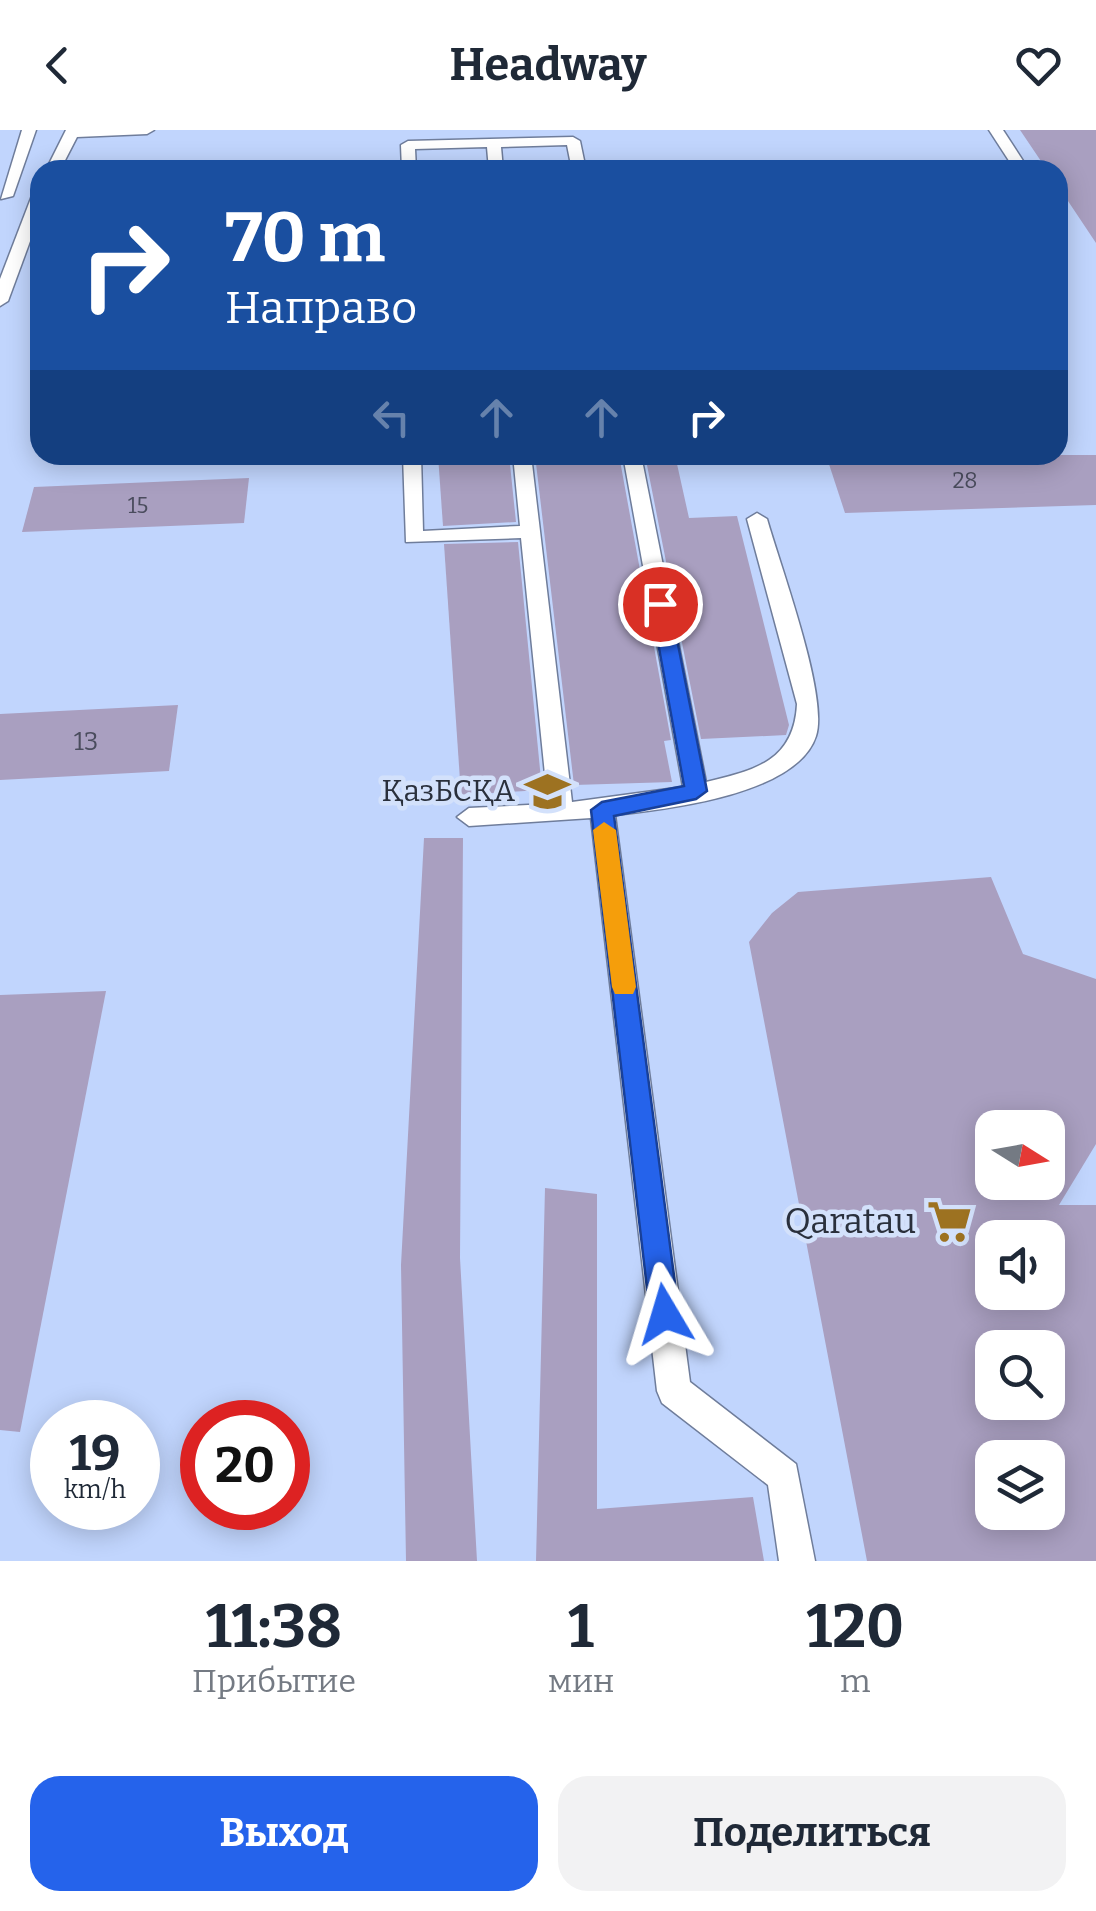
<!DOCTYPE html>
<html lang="ru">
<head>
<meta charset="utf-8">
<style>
  :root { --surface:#fff; --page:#f2f2f3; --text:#1f2937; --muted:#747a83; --accent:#2563eb }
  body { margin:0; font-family:Bitter,serif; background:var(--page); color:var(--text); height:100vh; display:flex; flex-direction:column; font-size:38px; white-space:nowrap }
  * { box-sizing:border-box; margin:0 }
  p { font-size:32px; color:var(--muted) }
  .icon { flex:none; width:55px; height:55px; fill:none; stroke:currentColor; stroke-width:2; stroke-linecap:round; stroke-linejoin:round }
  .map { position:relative; height:1431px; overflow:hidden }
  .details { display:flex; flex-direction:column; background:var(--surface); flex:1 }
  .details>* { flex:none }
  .hud { position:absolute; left:30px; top:30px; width:1038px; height:305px; border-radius:30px; box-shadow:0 5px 25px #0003; background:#1a4fa0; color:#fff; overflow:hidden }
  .needle { width:65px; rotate:101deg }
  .fabs { position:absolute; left:975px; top:980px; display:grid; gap:20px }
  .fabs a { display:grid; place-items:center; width:90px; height:90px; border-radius:20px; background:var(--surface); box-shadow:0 5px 25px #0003; font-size:50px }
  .speed { position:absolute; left:30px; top:1270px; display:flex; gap:20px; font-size:50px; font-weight:700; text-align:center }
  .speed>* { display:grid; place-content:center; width:130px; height:130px; border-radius:50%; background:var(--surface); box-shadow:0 5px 25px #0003; line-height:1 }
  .speed small { font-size:25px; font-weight:400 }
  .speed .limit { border:15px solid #d22; background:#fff; color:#111 }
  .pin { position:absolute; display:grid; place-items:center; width:85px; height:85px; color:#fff; margin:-42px; border:5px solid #fff; border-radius:50%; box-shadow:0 2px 10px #0007 }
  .me { position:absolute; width:110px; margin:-55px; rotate:353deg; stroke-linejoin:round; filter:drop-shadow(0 0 8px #0008) }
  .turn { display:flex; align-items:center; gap:35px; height:210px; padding:0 30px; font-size:45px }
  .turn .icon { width:130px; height:130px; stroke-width:2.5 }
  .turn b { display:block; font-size:70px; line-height:85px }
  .lanes { display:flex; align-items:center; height:95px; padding:0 30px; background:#0003; justify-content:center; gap:50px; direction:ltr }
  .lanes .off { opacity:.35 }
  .eta { display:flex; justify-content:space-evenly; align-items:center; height:170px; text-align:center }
  .eta b { font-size:60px; font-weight:700; line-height:70px }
  .button { display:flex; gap:20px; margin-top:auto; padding:20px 30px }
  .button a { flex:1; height:115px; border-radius:30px; background:var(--accent); color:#fff; font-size:40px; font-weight:700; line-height:115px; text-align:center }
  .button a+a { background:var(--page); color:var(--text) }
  header { display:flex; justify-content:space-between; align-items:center; height:130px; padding:0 30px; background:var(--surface); font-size:45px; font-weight:700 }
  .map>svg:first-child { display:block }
  .built { fill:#c1d5fd; fill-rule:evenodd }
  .building { fill:#a99fc0; fill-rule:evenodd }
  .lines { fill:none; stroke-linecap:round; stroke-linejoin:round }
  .service-casing { stroke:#6f7d9b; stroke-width:3 }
  .service { fill:#fff; fill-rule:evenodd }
  .route { fill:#2563eb; stroke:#184099; stroke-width:2.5 }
  .slow { fill:#f59e0b }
  .labels { text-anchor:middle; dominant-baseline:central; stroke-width:9; stroke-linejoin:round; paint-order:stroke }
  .far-number-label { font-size:22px; fill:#4a4c5d }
  .number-label { font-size:25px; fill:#4a4c5d }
  .poi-label { font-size:30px; fill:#2a303c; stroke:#d3e1fb; text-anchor:end }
  .near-poi-label { font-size:35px; fill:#2a303c; stroke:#d3e1fb; text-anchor:end }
</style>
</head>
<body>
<header><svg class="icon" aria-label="back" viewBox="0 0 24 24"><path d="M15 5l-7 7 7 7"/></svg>Headway<svg class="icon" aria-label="heart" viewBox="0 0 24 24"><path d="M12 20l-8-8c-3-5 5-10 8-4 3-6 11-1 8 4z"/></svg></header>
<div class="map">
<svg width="1096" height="1431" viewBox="0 0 1096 1431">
  <rect width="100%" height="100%" fill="#d3e1fb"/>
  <path class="built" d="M0 0H1096V1431H0ZM40 40H1058V325H40ZM992 998H1048V1052H992ZM992 1108H1048V1162H992ZM992 1218H1048V1272H992ZM52 1292H138V1378H52ZM202 1292H288V1378H202ZM992 1328H1048V1382H992Z"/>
  <g class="building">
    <polygon points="1020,0 1096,0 1096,113 1058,56 1058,40 1047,40"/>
    <polygon points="438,325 509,325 516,392 443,396"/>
    <polygon points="535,325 619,325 671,610 664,611 672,652 574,655"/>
    <polygon points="645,325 675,325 689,388 737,386 789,595 786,605 701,609"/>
    <polygon points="826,325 1096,325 1096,375 845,383"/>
    <polygon points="249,348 244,393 22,402 34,357"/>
    <polygon points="518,412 542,660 461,665 444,414"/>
    <polygon points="178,575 169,641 0,650 0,584"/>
    <polygon points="424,708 463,708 460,1128 477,1431 406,1431 401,1135"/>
    <path d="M991 747 1023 824 1096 849V1014L1059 1075H1096V1431H867L749 812 772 783 798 762ZM992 998H1048V1052H992ZM992 1108H1048V1162H992ZM992 1218H1048V1272H992ZM992 1328H1048V1382H992Z"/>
    <polygon points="106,861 20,1302 0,1300 0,865"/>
    <polygon points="545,1058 597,1064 597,1379 753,1367 764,1431 536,1431"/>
  </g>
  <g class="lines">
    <defs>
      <g id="service">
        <polygon points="22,0 36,0 13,66 1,69"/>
        <polygon points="66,0 154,0 147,4 77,7 60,40 46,40"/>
        <polygon points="989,0 1003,0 1029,40 1015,40"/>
        <polygon points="573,7 580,11 586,40 572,40 567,15 501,17 503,40 489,40 487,17 415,19 416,40 402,40 401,15 408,11"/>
        <polygon points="40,59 40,84 8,171 0,176 0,149 33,63"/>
        <path d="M403 325H421L423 401 520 396 513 325H531L572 672 683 657 623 325H641L706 652C756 640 794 631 797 574L747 389 757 383 767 389C780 435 829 567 816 606 797 665 667 679 615 685L690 1252 796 1334 815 1431H779L768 1355 662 1273 657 1261 591 688 469 696 457 687 469 678 548 674 521 408 406 412Z"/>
      </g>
    </defs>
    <use href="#service" class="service-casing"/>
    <use href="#service" class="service"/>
  </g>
  <polygon class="route" points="660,468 670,474 707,661 696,669 614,686 679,1184 675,1193 665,1198 654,1193 650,1184 591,680 602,672 684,656 651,474"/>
  <polygon class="slow" points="604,692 616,700 636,857 633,864 615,864 612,857 593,700"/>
  <defs>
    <symbol id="university-bare" viewBox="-9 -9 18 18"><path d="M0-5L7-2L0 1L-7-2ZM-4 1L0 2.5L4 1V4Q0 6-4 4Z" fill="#9d7221" stroke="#d3e1fb" stroke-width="2.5" paint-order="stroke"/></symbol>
    <symbol id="supermarket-bare" viewBox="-9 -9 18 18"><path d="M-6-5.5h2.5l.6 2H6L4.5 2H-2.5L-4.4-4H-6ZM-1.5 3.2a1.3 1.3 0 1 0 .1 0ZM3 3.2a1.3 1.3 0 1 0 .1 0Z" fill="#9d7221" stroke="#d3e1fb" stroke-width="2.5" paint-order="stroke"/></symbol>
  </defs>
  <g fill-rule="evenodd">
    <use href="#university-bare" x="516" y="630" width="63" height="63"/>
    <use href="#supermarket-bare" x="918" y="1060" width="63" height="63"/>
  </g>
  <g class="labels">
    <g class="far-number-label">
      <text x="965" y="350">28</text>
      <text x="138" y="375">15</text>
    </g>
    <g class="number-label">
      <text x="86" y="612">13</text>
    </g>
    <g class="poi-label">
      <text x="515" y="661">ҚазБСҚА</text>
    </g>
    <g class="near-poi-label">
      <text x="916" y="1091">Qaratau</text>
    </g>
  </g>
</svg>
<div class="fabs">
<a><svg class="needle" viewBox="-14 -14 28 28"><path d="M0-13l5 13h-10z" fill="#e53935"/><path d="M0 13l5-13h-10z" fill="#747a83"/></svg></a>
<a><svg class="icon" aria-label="sound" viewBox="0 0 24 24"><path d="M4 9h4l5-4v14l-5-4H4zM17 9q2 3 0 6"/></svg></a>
<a><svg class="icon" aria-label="search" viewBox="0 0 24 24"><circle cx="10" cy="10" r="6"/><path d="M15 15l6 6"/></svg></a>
<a><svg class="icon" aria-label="layers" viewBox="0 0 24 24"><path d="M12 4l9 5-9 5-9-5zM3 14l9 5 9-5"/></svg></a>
</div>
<div class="speed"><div>19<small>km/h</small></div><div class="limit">20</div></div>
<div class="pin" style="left:660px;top:474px;background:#d93025"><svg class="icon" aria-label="arrive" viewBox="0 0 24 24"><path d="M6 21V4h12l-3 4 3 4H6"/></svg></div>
<svg class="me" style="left:665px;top:1184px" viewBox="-20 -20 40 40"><path d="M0-17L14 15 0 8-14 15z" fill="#2563eb" stroke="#fff" stroke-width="4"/></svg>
<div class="hud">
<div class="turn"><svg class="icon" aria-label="right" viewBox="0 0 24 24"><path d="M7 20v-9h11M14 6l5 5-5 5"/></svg><div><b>70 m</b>Направо</div></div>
<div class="lanes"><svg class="icon off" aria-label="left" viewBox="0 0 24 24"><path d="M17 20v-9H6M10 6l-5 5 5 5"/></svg><svg class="icon off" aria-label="ahead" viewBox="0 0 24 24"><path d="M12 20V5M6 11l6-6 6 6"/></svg><svg class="icon off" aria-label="ahead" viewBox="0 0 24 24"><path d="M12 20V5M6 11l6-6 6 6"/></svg><svg class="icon" aria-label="right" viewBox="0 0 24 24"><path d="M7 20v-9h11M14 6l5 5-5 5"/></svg></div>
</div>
</div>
<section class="details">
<div class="eta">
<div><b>11:38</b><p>Прибытие</p></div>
<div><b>1</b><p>мин</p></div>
<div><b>120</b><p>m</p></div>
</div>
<div class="button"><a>Выход</a><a>Поделиться</a></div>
</section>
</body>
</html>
